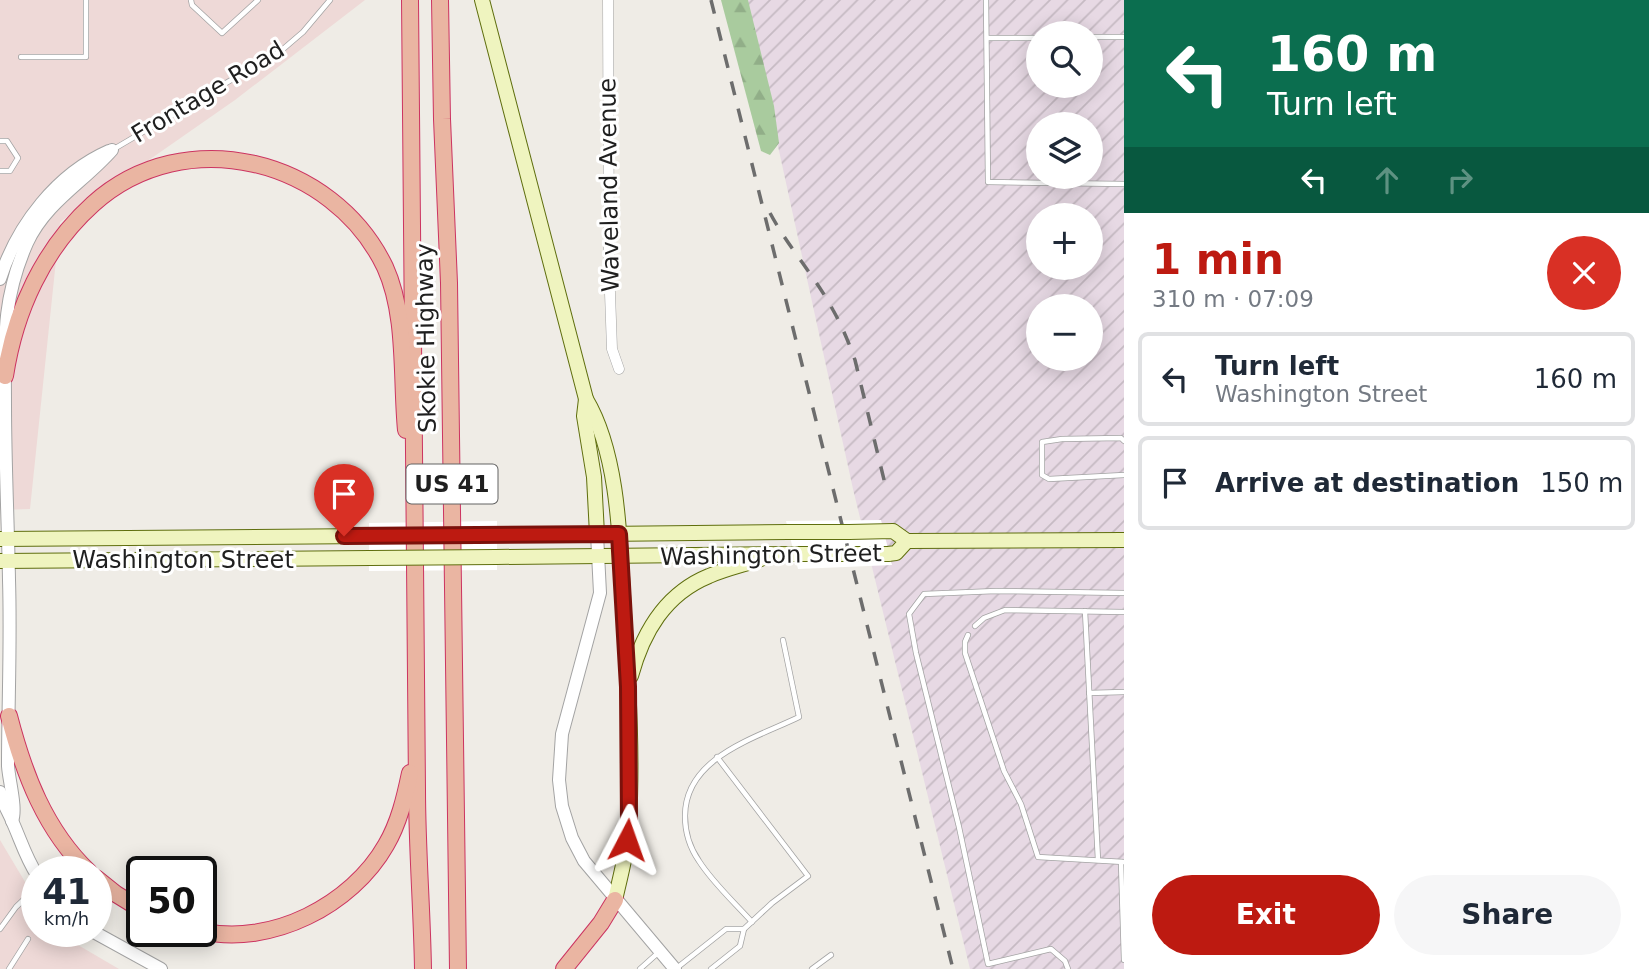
<!DOCTYPE html>
<html lang="en">
<head>
<meta charset="utf-8">
<style>
  :root { --surface:#fff; --page:#f6f6f7; --text:#1f2937; --muted:#747a83; --line:#e0e1e3; --accent:#bd1a11 }
  body { margin:0; font-family:"DejaVu Sans",sans-serif; background:var(--page); color:var(--text); height:100vh; display:flex; flex-direction:column; font-size:26px; white-space:nowrap }
  * { box-sizing:border-box; margin:0 }
  p { font-size:23px; color:var(--muted) }
  .icon { flex:none; width:38px; height:38px; fill:none; stroke:currentColor; stroke-width:2; stroke-linecap:round; stroke-linejoin:round }
  .map { position:relative; flex:1; overflow:hidden }
  .side { display:flex; flex-direction:column; background:var(--surface); width:525px }
  .side>* { flex:none }
  .guide { background:#0b6e4f; color:#fff; overflow:hidden }
  .fabs { position:absolute; left:1026px; top:21px; display:grid; gap:14px }
  .fabs a { display:grid; place-items:center; width:77px; height:77px; border-radius:50%; background:var(--surface); box-shadow:0 4px 18px #0003; font-size:35px }
  .speed { position:absolute; left:21px; top:856px; display:flex; gap:14px; font-size:35px; font-weight:700; text-align:center }
  .speed>* { display:grid; place-content:center; width:91px; height:91px; border-radius:50%; background:var(--surface); box-shadow:0 4px 18px #0003; line-height:1 }
  .speed small { font-size:18px; font-weight:400 }
  .speed .limit { border:4px solid #111; border-radius:10px; background:#fff; color:#111 }
  .pin { position:absolute; display:grid; place-items:center; width:60px; height:60px; color:#fff; margin:-72px -30px; border-radius:50% 50% 50% 0; rotate:-45deg; box-shadow:0 0 7px #0007 }
  .pin .icon { rotate:45deg }
  .me { position:absolute; width:77px; margin:-38px; rotate:4deg; stroke-linejoin:round; filter:drop-shadow(0 0 5px #0008) }
  .turn { display:flex; align-items:center; gap:24px; height:147px; padding:0 28px; font-size:32px }
  .turn .icon { width:91px; height:91px; stroke-width:2.5 }
  .turn b { display:block; font-size:49px; line-height:60px }
  .lanes { display:flex; align-items:center; height:66px; padding:0 28px; background:#0003; justify-content:center; gap:35px; direction:ltr }
  .lanes .off { opacity:.35 }
  .round { display:grid; place-items:center; flex:none; width:74px; height:74px; border-radius:37px; background:var(--page) }
  .headline { display:flex; align-items:center; justify-content:space-between; height:119px; padding:0 28px }
  h1 { font-size:42px; font-weight:700; line-height:52px; color:var(--accent) }
  .primary-button { display:flex; gap:14px; margin-top:auto; padding:14px 28px }
  .primary-button a { flex:1; height:80px; border-radius:42px; background:var(--accent); color:#fff; font-size:28px; font-weight:700; line-height:80px; text-align:center }
  .primary-button a+a { background:var(--page); color:var(--text) }
  ul { padding:0; list-style:none }
  li { display:flex; align-items:center; gap:21px; height:94px; margin:0 14px 10px; padding:0 14px; border:4px solid var(--line); border-radius:10px }
  li div { flex:1 }
  li b { display:block; font-size:26px }
  li em { font-style:normal }
  main { display:flex; flex:1; min-height:0 }
  .map>svg:first-child { display:block }
  .commercial { fill:#eed9d7 }
  .industrial { fill:url(#industrial-furrows); fill-rule:evenodd }
  .forest { fill:url(#forest-firs) }
  .pier { fill:#fff }
  .lines { fill:none; stroke-linecap:round; stroke-linejoin:round }
  .service-casing { stroke:#a3a3a3; stroke-width:6 }
  .minor-casing { stroke:#a3a3a3; stroke-width:11 }
  .tertiary-casing { stroke:#a3a3a3; stroke-width:14 }
  .secondary-casing { stroke:#5f6e0e; stroke-width:16 }
  .trunk-casing { stroke:#cc3461; stroke-width:18 }
  .service { stroke:#fff; stroke-width:4.5 }
  .minor { stroke:#fff; stroke-width:10 }
  .tertiary { stroke:#fff; stroke-width:12 }
  .secondary { stroke:#eff4bf; stroke-width:14 }
  .trunk { stroke:#eab5a2; stroke-width:16 }
  .rail { stroke:#6d6d6d; stroke-width:3.5; stroke-dasharray:14 14; stroke-linecap:butt }
  .secondary-bridge-casing { stroke:#5f6e0e; stroke-width:16; stroke-linecap:butt }
  .secondary-bridge { stroke:#eff4bf; stroke-width:14 }
  .route-casing { stroke:#7b110b; stroke-width:18 }
  .route { stroke:#bd1a11; stroke-width:12 }
  .labels { text-anchor:middle; dominant-baseline:central; stroke-width:6; stroke-linejoin:round; paint-order:stroke }
  .shield { fill:#fff; stroke:#626262; stroke-width:2 }
  .shield-label { font-size:23px; font-weight:bold; fill:#1f1f1f }
  .street-label { font-size:24px; fill:#1f1f1f; stroke:#fff }
</style>
</head>
<body>
<main>
<div class="map">
<svg width="1124" height="969" viewBox="0 0 1124 969">
  <defs>
    <pattern id="industrial-furrows" width="10" height="10" patternUnits="userSpaceOnUse" patternTransform="scale(1.75)"><rect width="10" height="10" fill="#e7d9e4"/><path d="M-1 1l2-2M0 10L10 0M9 11l2-2" fill="none" stroke="#c6bac3"/></pattern>
    <pattern id="forest-firs" width="22" height="20" patternUnits="userSpaceOnUse" patternTransform="scale(1.75)"><rect width="22" height="20" fill="#a9cb9e"/><path d="M5 1l3.5 6h-7zM16 11l3.5 6h-7z" fill="#91ae88"/></pattern>
  </defs>
  <rect width="100%" height="100%" fill="#efece6"/>
  <g class="commercial">
    <polygon points="0,0 365,0 235,100 60,222 30,509 0,510"/>
    <polygon points="0,840 37,902 37,931 54,931 119,969 0,969"/>
  </g>
  <path class="industrial" d="M746 0H1124V969H970L853 489ZM1038 33H1090V86H1038ZM1038 124H1090V177H1038ZM1038 215H1090V268H1038ZM1038 306H1090V359H1038Z"/>
  <polygon class="forest" points="721,0 748,0 774,106 779,143 770,155 761,151"/>
  <g class="pier">
    <polygon points="881,520 892,565 798,569 786,521"/>
    <polygon points="497,521 497,570 369,571 369,523"/>
  </g>
  <g class="lines">
    <defs>
      <g id="service">
        <polyline points="191,0 192,5 222,33 258,0"/>
        <polyline points="986,0 988,182 1124,184"/>
        <polyline points="1090,37 1124,37"/>
        <polyline points="987,38 1038,38"/>
        <polyline points="21,57 86,57 86,0"/>
        <polyline points="0,141 7,141 18,158 10,171 0,171"/>
        <polyline points="114,149 282,50 303,32 330,0"/>
        <polyline points="1124,441 1121,438 1062,439 1042,442 1042,475 1049,479 1124,475"/>
        <polyline points="1085,611 1098,860"/>
        <polyline points="975,626 984,618 1005,610 1124,612"/>
        <polyline points="968,635 965,642 965,653 1004,771 1021,804 1038,857 1124,862"/>
        <polyline points="1089,693 1124,692"/>
        <polyline points="1121,862 1124,960"/>
        <path d="M752 922C734 902 713 883 699 861 690 848 685 831 685 816 685 757 756 738 799 717L783 640"/>
        <polyline points="0,929 16,907 37,887"/>
        <polyline points="678,967 726,929 744,929"/>
        <polyline points="9,969 28,939"/>
        <polyline points="640,969 659,952"/>
        <polyline points="711,969 740,946 744,929 772,903 808,876 717,757"/>
        <polyline points="812,969 831,955"/>
        <polyline points="1068,969 1065,961 1051,949 988,964 959,827 916,653 909,614 924,594 996,591 1124,593"/>
      </g>
      <polyline id="minor" points="608,0 609,265 612,349 619,369"/>
      <g id="tertiary">
        <path d="M0 279C17 225 57 174 109 151"/>
        <polyline points="597,534 600,593 562,734 559,780 562,806 572,838 584,861 675,969"/>
        <path d="M0 792C4 807 8 810 13 823 21 841 26 858 37 875"/>
        <path d="M12 821C17 809 9 781 8 766 8 704 11 642 9 580 8 522 5 463 5 405 5 343 1 302 27 243 46 202 84 182 112 150"/>
        <polyline points="92,931 161,969"/>
      </g>
      <g id="secondary">
        <path d="M482 0 586 399C620 456 620 547 624 613 628 682 633 752 629 821 628 848 621 874 615 900"/>
        <polyline points="586,399 584,416 594,477 597,534"/>
        <polyline points="849,532 893,531 907,541 1124,540"/>
        <polyline points="497,535 788,532"/>
        <polyline points="0,539 369,536"/>
        <polyline points="888,554 896,553 907,541"/>
        <polyline points="496,557 795,554"/>
        <polyline points="0,561 370,558"/>
        <path d="M631 676C643 632 665 594 709 576 725 569 743 565 761 559"/>
      </g>
      <g id="trunk">
        <path d="M410 0C413 263 414 526 417 789 417 849 422 909 423 969"/>
        <polyline points="440,0 442,119 449,283 458,969"/>
        <path d="M5 376C15 311 43 249 93 204 185 121 333 159 385 267 407 315 401 378 406 430"/>
        <path d="M9 716C24 774 45 830 89 872"/>
        <polyline points="96,878 116,894 142,910"/>
        <path d="M201 931C271 947 352 905 386 845 399 823 405 797 410 773"/>
        <polyline points="564,969 601,923 615,900"/>
      </g>
    </defs>
    <use href="#service" class="service-casing"/>
    <use href="#minor" class="minor-casing"/>
    <use href="#tertiary" class="tertiary-casing"/>
    <use href="#secondary" class="secondary-casing"/>
    <use href="#trunk" class="trunk-casing"/>
    <use href="#service" class="service"/>
    <use href="#minor" class="minor"/>
    <use href="#tertiary" class="tertiary"/>
    <use href="#secondary" class="secondary"/>
    <use href="#trunk" class="trunk"/>
    <g class="rail">
      <polyline points="711,0 953,969"/>
      <path d="M770 213C788 247 815 276 833 310 842 326 849 343 855 360L886 488"/>
    </g>
    <defs>
      <g id="secondary-bridge">
        <polyline points="788,532 849,532"/>
        <polyline points="369,536 497,535"/>
        <polyline points="795,554 888,554"/>
        <polyline points="370,558 496,557"/>
      </g>
    </defs>
    <use href="#secondary-bridge" class="secondary-bridge-casing"/>
    <use href="#secondary-bridge" class="secondary-bridge"/>
  </g>
  <g class="lines">
    <defs>
      <polyline id="route" points="344,536 619,534 628,687 629,821 627,840"/>
    </defs>
    <use href="#route" class="route-casing"/>
    <use href="#route" class="route"/>
  </g>
  <g class="labels">
    <rect class="shield" x="406.5" y="464.5" width="91" height="39" rx="5"/>
    <g class="shield-label">
      <text x="452" y="484">US 41</text>
    </g>
    <g class="street-label">
      <text transform="translate(208 92) rotate(-31)">Frontage Road</text>
      <text transform="translate(609 185) rotate(-91)">Waveland Avenue</text>
      <text transform="translate(426 338) rotate(-91)">Skokie Highway</text>
      <text transform="translate(771 555) rotate(-1)">Washington Street</text>
      <text x="183" y="560">Washington Street</text>
    </g>
  </g>
</svg>
<div class="fabs">
<a><svg class="icon" aria-label="search" viewBox="0 0 24 24"><circle cx="10" cy="10" r="6"/><path d="M15 15l6 6"/></svg></a>
<a><svg class="icon" aria-label="layers" viewBox="0 0 24 24"><path d="M12 4l9 5-9 5-9-5zM3 14l9 5 9-5"/></svg></a>
<a>+</a>
<a>−</a>
</div>
<div class="speed"><div>41<small>km/h</small></div><div class="limit">50</div></div>
<div class="pin" style="left:344px;top:536px;background:#d93025"><svg class="icon" aria-label="arrive" viewBox="0 0 24 24"><path d="M6 21V4h12l-3 4 3 4H6"/></svg></div>
<svg class="me" style="left:627px;top:840px" viewBox="-20 -20 40 40"><path d="M0-17L14 15 0 8-14 15z" fill="#bd1a11" stroke="#fff" stroke-width="4"/></svg>
</div>
<section class="side">
<div class="guide">
<div class="turn"><svg class="icon" aria-label="left" viewBox="0 0 24 24"><path d="M17 20v-9H6M10 6l-5 5 5 5"/></svg><div><b>160 m</b>Turn left</div></div>
<div class="lanes"><svg class="icon" aria-label="left" viewBox="0 0 24 24"><path d="M17 20v-9H6M10 6l-5 5 5 5"/></svg><svg class="icon off" aria-label="ahead" viewBox="0 0 24 24"><path d="M12 20V5M6 11l6-6 6 6"/></svg><svg class="icon off" aria-label="right" viewBox="0 0 24 24"><path d="M7 20v-9h11M14 6l5 5-5 5"/></svg></div>
</div>
<div class="headline"><div><h1>1 min</h1><p>310 m · 07:09</p></div><a class="round" style="background:#d93025;color:#fff"><svg class="icon" aria-label="close" viewBox="0 0 24 24"><path d="M6 6l12 12M18 6L6 18"/></svg></a></div>
<ul>
<li><svg class="icon" aria-label="left" viewBox="0 0 24 24"><path d="M17 20v-9H6M10 6l-5 5 5 5"/></svg><div><b>Turn left</b><p>Washington Street</p></div><em>160 m</em></li>
<li><svg class="icon" aria-label="arrive" viewBox="0 0 24 24"><path d="M6 21V4h12l-3 4 3 4H6"/></svg><div><b>Arrive at destination</b></div><em>150 m</em></li>
</ul>
<div class="primary-button"><a>Exit</a><a>Share</a></div>
</section>
</main>
</body>
</html>
